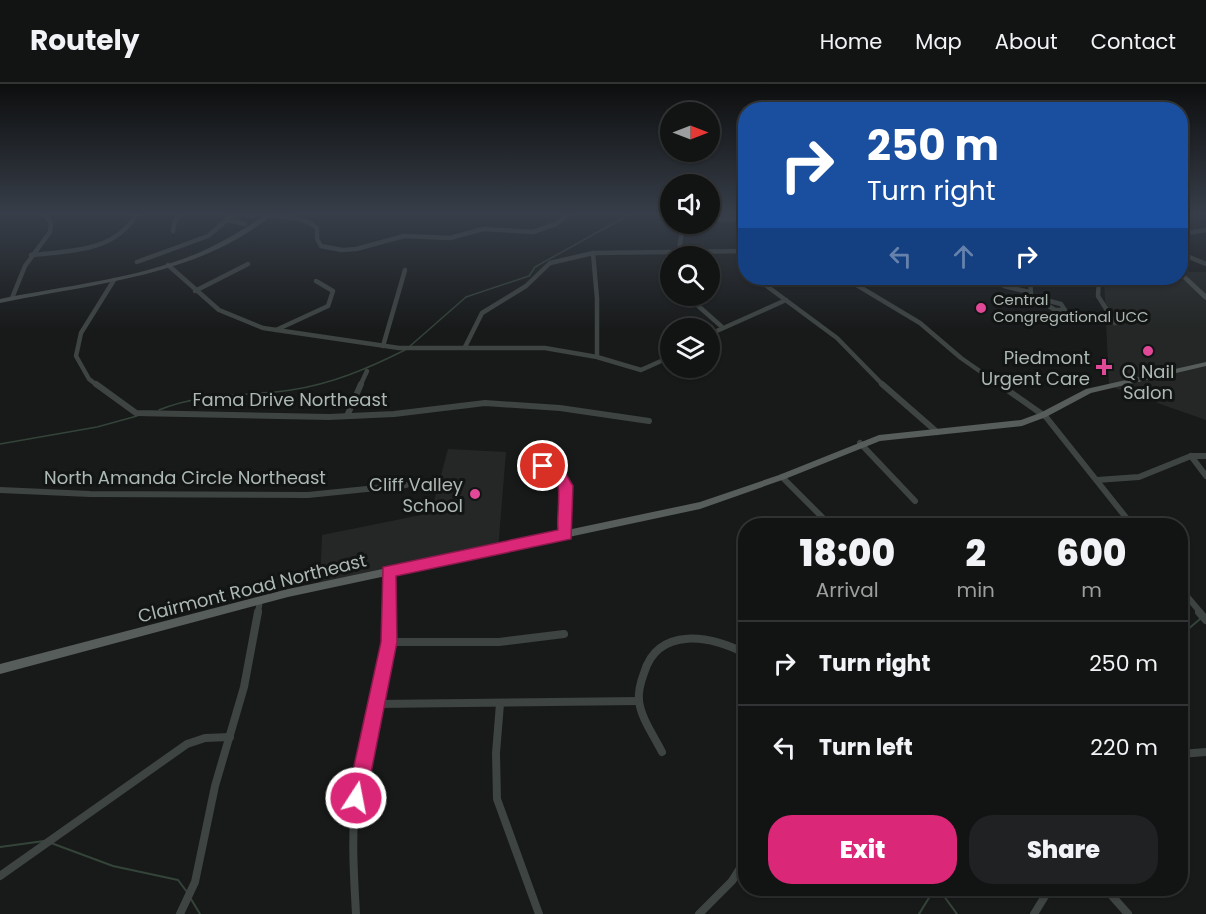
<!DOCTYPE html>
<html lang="en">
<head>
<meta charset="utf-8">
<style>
  :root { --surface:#121414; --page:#1f2122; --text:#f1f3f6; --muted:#9c9ea0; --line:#313334; --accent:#db2777 }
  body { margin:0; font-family:Poppins,sans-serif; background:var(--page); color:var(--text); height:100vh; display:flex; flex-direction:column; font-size:22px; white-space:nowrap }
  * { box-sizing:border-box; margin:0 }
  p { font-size:20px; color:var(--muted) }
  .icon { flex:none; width:33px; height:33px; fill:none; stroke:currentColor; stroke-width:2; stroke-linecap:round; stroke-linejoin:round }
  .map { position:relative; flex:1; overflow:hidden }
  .drawer { position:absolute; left:738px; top:434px; width:450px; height:378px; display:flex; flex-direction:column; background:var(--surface); border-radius:24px; box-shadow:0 2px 4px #0004,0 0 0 2px var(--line) }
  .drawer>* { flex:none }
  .top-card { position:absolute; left:738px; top:18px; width:450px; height:183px; border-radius:24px; box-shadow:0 2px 4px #0004,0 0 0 2px var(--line); background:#1a4fa0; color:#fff; overflow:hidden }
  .needle { width:39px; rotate:90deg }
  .tools { position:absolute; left:660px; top:18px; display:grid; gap:12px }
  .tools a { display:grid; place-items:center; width:60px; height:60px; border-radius:50%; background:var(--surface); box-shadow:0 2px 4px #0004,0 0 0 2px var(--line); font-size:30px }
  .pin { position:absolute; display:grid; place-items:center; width:51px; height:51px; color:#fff; margin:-26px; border:3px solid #fff; border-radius:50%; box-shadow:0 2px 6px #0007 }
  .me { position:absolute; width:66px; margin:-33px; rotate:11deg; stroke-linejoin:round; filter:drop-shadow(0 0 4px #0008) }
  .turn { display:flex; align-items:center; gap:21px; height:126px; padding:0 30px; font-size:27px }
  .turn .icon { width:78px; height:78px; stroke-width:2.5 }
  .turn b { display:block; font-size:42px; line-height:51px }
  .lanes { display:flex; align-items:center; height:57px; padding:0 30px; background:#0003; justify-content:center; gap:30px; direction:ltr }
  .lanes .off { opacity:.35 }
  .eta { display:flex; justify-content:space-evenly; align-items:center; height:102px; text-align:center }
  .eta b { font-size:36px; font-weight:800; line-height:42px }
  .cta { display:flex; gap:12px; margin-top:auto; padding:12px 30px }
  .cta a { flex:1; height:69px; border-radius:24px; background:var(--accent); color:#fff; font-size:24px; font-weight:800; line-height:69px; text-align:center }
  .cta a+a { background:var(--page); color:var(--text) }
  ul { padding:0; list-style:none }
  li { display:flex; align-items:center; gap:18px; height:84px; padding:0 30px; border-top:2px solid var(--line) }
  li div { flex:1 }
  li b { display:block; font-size:22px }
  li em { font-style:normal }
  header { display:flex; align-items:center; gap:36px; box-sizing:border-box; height:84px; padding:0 30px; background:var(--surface); border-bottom:2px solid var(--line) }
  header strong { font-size:28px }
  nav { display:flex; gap:33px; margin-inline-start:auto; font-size:21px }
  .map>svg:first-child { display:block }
  .built { fill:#242726 }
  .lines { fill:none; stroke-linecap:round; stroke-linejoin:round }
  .stream-far1 { stroke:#344439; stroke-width:1.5 }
  .stream { stroke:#344439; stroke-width:2 }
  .street-far2 { stroke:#3e4442; stroke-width:4.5 }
  .street-far1 { stroke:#3e4442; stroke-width:6 }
  .street { stroke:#3e4442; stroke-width:8 }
  .secondary { fill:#484e4b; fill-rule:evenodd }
  .primary { fill:#565d5a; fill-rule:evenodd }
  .route { fill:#db2777; stroke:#8e194d; stroke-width:1.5 }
  .poi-dot { fill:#e14998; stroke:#131515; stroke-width:2 }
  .labels { text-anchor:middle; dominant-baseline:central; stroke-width:6; stroke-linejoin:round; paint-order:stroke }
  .far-poi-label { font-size:15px; fill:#acb8b2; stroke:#131515; text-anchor:start }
  .poi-label { font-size:18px; fill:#acb8b2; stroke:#131515; text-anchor:end }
  .street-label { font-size:18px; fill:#acb8b2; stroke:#131515 }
</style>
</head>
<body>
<header>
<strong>Routely</strong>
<nav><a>Home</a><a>Map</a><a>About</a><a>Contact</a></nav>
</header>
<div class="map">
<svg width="1206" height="830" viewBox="0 0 1206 830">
  <rect width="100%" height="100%" fill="#181a1a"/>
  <g class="built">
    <polygon points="1181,180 1190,188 1206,188 1206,336 1109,302 1104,194 1180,194"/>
    <polygon points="448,365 506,368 498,466 320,502 322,451 431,429"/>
  </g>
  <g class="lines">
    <g class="stream-far1">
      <polyline points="409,263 466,213 529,192 535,183 632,129"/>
      <path d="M159 326C202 308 246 313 291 306 332 300 369 284 405 266"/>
      <polyline points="0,360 97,343 137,332"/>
    </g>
    <g class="stream">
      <polyline points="1180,552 1200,535"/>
      <polyline points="51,759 113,782 178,796 187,808"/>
      <polyline points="0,763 44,757"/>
      <polyline points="938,804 957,830"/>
      <polyline points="191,815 200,830"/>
      <polyline points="919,830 935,804"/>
    </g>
    <g class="street-far2">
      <polyline points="238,129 254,132"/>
      <path d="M252 129C273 135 300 129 317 144V155L321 162 342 166 356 165 404 152 450 154 483 145 533 148 556 140 570 129"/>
      <polyline points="227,136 245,140"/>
      <polyline points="710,136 746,134"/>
      <polyline points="173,147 175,137 183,129"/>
      <polyline points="1180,150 1206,146"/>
      <polyline points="1180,163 1189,173 1206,180"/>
      <polyline points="679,166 683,140"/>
      <polyline points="593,169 597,214 597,273"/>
      <path d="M31 171C70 167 116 168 137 129"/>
      <polyline points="137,178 208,152 235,129"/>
      <polyline points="168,181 219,226 263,244 399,264 545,264 597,273 641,286 670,273"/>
      <polyline points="756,194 837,254 884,302"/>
      <polyline points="845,194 920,239 961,274 1001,302"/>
      <polyline points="1030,194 1031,210"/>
      <polyline points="1099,194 1098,212 1115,239"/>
      <polyline points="1004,202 1029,208"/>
      <polyline points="195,207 248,180"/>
      <polyline points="687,212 721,242"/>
      <polygon points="1034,213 1061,220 1065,226 1055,226"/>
      <polyline points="12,214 25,182 50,148 51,139 44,129"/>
      <polyline points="276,246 328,222 333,207 316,197"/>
      <polyline points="710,250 786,216"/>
      <polyline points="383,262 405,186"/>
      <polyline points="465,263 482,229 526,202 550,179 593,169 746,167"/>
      <polyline points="98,302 89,295 76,272 81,249 114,196"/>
      <polyline points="360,302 367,287"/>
    </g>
    <g class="street-far1">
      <polyline points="96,300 136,329 329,333 394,330 485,319 560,324 649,337"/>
      <polyline points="882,300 937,348"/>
      <polyline points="999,300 1046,333 1132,441"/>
      <polyline points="347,332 361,300"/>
      <polyline points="860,359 915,417"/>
      <polyline points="1191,372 1206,392"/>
      <path d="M530 383C543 384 553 384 562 395L566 450"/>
      <polyline points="782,393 830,441"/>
      <polyline points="1097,396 1139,393 1191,372 1206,372"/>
      <polyline points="0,406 90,410 308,411 406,401"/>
      <polyline points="388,488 389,529"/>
      <polyline points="1180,504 1201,529"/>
      <polyline points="258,529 260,516"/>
    </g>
    <g class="street">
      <polyline points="1199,528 1206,536"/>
      <polyline points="389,558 499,558 564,550"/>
      <polyline points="376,620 639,617"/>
      <polyline points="500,620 496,669 497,715 539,830"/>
      <path d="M662 668C654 652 641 634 639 617 638 608 641 597 644 589 658 542 712 551 746 570"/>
      <polyline points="1180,670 1206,668"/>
      <polyline points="0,792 187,660 205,654 230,653"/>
      <polyline points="1105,804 1128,830"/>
      <polyline points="180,830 195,798 215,702 244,603 258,528"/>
      <path d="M356 830C354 792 351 753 356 714 364 652 389 592 389 528"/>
      <polyline points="699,830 732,797 746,775"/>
      <polyline points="1034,830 1050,804"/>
    </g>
    <g class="secondary">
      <path d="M268 129H274C202 192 90 200 0 219V215C68 201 147 194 209 164 230 154 249 142 268 129Z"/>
      <polygon points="1180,186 1206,210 1206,216 1204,215 1180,192"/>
    </g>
    <polygon class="primary" points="1206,278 1206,282 1091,309 1046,333 1022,342 880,357 785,395 700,425 288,513 0,590 0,580 288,505 700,418 779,391 879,351 1021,336 1040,329 1086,305"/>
  </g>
  <linearGradient id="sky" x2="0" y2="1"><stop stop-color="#0d0e0e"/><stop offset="0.53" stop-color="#373e49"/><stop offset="1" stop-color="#373e49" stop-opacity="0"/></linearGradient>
  <rect width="1206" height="245" fill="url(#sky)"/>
  <path class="route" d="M543 377 563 385 573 402 571 455 396 492 397 558 366 714 363 720 356 723 350 720 347 714 381 558 383 483 558 446C556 432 563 401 554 392 549 387 541 388 537 382Z"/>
  <g class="poi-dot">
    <circle cx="981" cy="224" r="6"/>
    <circle cx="1148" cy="267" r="6"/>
    <path d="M1101 274h6v6h6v6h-6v6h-6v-6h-6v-6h6z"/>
    <circle cx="475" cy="410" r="6"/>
  </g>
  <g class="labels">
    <g class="far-poi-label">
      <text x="993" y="215">Central<tspan x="993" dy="17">Congregational UCC</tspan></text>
    </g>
    <g class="poi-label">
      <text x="1090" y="273">Piedmont<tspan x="1090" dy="21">Urgent Care</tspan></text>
      <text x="1148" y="287" text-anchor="middle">Q Nail<tspan x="1148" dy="21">Salon</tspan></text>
      <text x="463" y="400">Cliff Valley<tspan x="463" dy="21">School</tspan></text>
    </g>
    <g class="street-label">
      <text x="290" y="315">Fama Drive Northeast</text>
      <text x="185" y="393">North Amanda Circle Northeast</text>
      <text transform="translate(252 504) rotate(-14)">Clairmont Road Northeast</text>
    </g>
  </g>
</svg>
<div class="tools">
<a><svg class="needle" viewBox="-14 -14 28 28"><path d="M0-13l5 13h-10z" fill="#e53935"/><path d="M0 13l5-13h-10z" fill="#9c9ea0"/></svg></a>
<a><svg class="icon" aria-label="sound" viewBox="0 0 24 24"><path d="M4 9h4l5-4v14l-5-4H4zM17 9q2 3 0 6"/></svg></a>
<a><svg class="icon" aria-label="search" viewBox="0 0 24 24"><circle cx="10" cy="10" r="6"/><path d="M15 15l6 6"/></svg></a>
<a><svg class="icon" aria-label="layers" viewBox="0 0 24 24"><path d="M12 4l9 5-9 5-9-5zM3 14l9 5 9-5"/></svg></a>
</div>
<div class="pin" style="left:543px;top:382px;background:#d93025"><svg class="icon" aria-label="arrive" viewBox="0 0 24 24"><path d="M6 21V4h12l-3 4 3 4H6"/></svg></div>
<svg class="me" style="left:356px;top:714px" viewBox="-20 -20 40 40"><circle r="17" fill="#db2777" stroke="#fff" stroke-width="3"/><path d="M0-11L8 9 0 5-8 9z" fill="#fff"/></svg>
<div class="top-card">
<div class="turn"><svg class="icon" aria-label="right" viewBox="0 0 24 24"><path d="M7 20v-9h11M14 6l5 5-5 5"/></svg><div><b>250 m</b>Turn right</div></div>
<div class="lanes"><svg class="icon off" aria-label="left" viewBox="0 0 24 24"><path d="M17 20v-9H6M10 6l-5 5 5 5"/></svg><svg class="icon off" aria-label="ahead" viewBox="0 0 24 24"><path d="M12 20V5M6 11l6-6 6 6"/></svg><svg class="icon" aria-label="right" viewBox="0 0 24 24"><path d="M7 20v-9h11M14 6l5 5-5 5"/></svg></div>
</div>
<section class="drawer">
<div class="eta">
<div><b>18:00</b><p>Arrival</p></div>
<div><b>2</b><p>min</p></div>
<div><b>600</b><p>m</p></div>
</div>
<ul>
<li><svg class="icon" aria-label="right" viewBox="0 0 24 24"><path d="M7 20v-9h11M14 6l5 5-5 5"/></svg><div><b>Turn right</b></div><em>250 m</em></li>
<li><svg class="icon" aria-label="left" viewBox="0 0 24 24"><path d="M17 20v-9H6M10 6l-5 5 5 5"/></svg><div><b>Turn left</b></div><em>220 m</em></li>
</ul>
<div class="cta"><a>Exit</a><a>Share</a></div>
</section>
</div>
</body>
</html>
